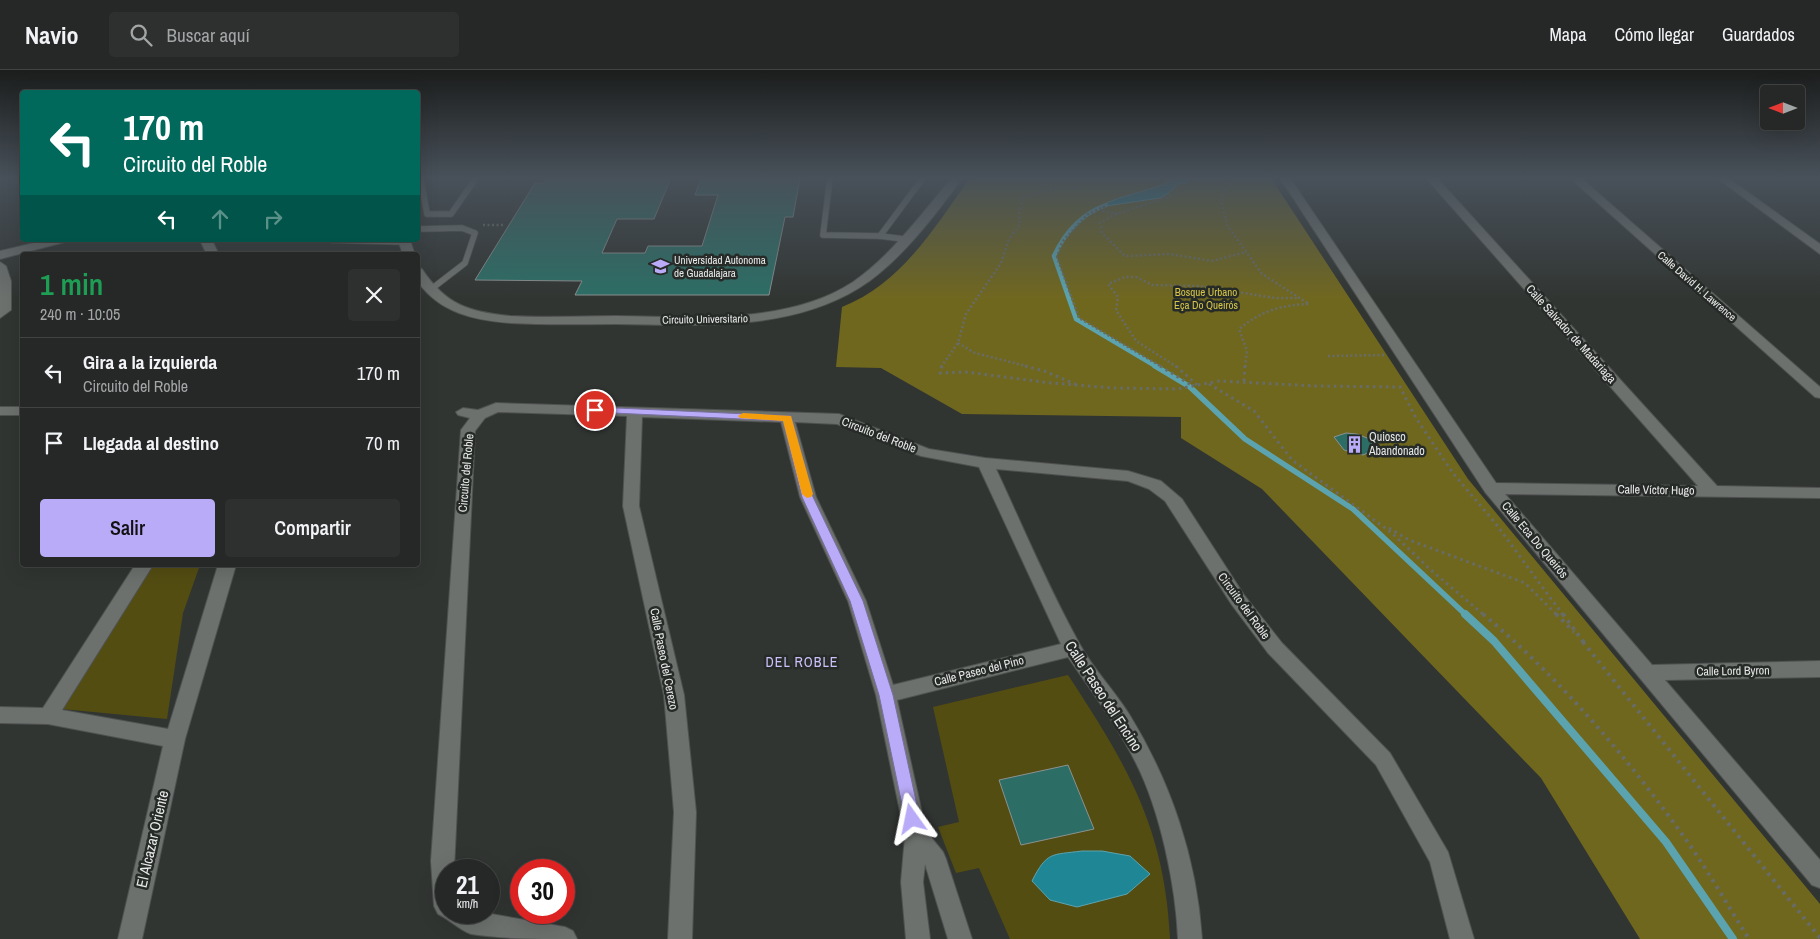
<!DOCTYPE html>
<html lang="es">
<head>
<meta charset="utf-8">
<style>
  :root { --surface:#252826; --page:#2d302e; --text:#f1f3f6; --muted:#a3a6a7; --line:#424443; --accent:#b9abf7 }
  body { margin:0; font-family:"Archivo Narrow",sans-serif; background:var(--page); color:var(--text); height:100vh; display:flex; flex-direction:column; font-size:19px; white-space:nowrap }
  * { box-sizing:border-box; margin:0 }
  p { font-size:16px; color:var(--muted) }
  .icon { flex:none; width:28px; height:28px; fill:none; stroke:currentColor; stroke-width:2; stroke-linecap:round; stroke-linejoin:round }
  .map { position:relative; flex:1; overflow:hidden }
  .sheet { position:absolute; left:20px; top:182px; width:400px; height:315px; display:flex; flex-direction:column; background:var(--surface); border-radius:5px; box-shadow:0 5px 20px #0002,0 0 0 1px var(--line) }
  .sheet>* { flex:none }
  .top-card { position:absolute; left:20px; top:20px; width:400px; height:152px; border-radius:5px; box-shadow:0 5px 20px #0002,0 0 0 1px var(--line); background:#00695c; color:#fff; overflow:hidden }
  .needle { width:32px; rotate:270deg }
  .controls { position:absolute; left:1760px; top:15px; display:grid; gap:10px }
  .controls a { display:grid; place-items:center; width:45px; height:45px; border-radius:5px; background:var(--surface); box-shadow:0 5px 20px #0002,0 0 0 1px var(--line); font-size:25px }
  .speed { position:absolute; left:435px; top:789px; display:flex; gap:10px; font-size:25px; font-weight:700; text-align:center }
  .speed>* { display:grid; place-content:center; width:65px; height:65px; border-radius:50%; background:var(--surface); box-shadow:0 5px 20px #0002,0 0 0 1px var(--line); line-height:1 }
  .speed small { font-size:12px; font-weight:400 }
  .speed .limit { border:8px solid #d22; background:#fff; color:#111 }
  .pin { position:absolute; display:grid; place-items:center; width:42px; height:42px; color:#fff; margin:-21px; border:2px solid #fff; border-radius:50%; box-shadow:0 1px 5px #0007 }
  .me { position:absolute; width:55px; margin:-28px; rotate:348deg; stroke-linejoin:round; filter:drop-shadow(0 0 4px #0008) }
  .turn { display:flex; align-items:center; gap:18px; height:105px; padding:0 20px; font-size:22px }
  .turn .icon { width:65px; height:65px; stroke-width:2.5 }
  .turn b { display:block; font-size:35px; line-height:42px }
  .lanes { display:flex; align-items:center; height:48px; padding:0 20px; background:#0003; justify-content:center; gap:25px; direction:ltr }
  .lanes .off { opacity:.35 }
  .round { display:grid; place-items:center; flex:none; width:52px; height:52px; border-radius:5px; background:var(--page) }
  .head { display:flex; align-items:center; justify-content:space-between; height:85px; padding:0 20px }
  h1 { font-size:30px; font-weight:600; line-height:38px; color:#1e9e55 }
  .cta { display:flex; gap:10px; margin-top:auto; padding:10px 20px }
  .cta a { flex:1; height:58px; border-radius:5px; background:var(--accent); color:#111; font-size:20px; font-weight:600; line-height:58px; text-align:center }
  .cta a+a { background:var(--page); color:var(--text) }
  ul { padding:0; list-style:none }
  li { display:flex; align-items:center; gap:15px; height:70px; padding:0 20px; border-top:1px solid var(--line) }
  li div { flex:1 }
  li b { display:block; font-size:19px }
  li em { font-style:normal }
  header { display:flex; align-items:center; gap:30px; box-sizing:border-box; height:70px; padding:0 25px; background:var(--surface); border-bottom:1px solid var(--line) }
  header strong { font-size:24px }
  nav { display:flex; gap:28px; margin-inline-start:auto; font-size:18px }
  .search { width:350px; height:45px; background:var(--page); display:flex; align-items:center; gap:12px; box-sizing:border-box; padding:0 18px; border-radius:5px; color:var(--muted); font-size:19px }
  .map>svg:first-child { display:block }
  .green { fill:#544d12 }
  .forest { fill:#70671f }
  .water { fill:#1f8696; stroke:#5ba4af }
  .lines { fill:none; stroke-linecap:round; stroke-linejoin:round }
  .stream-far2 { stroke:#5ba4af; stroke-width:4.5 }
  .stream-far1 { stroke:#5ba4af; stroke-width:5.5 }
  .stream { stroke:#5ba4af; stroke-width:8 }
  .building { fill:#2c6e65; stroke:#8b9190 }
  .service-casing { stroke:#4f5250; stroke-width:7 }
  .minor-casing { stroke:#4f5250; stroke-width:2 }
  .path-far2 { stroke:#686c69; stroke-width:2.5; stroke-dasharray:2 2.5; stroke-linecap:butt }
  .path-far1 { stroke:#686c69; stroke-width:3; stroke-dasharray:2.5 4; stroke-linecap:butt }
  .path { stroke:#686c69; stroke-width:4; stroke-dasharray:3 5; stroke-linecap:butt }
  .service { stroke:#6d716e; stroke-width:5.5 }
  .minor { fill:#6d716e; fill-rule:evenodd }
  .route { fill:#b9abf7; stroke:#786fa1 }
  .slow { fill:#f59e0b }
  .labels { text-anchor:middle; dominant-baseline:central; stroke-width:5; stroke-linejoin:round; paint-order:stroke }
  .far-poi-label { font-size:11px; fill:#e7e9e8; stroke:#272b28; text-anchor:start }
  .far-street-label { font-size:11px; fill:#e7e9e8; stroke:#272b28 }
  .far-park-label { font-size:11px; fill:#d6c547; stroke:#272b28 }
  .street-label { font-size:12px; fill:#e7e9e8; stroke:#272b28 }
  .poi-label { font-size:12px; fill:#e7e9e8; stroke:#272b28; text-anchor:start }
  .neighbourhood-label { font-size:14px; letter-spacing:1px; fill:#cac1fa; stroke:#272b28 }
  .near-street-label { font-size:15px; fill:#e7e9e8; stroke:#272b28 }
</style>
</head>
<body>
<header>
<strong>Navio</strong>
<div class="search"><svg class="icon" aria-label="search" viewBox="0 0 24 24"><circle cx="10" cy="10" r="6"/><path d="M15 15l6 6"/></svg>Buscar aquí</div>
<nav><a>Mapa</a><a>Cómo llegar</a><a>Guardados</a></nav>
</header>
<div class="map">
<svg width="1820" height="869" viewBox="0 0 1820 869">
  <rect width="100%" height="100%" fill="#313532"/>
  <g class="green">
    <polygon points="153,495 200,495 183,543 167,649 62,639"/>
    <path d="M1068 605C1127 695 1165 758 1170 869H1010L979 798 956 803 938 757 959 752 933 637Z"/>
  </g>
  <path class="forest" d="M970 108H1271L1468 409 1820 834V869H1640L1541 708 1262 419 1181 368V347L962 344 881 298 836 297 842 237C902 213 934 158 970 108Z"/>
  <g class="water">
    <path d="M1177 108H1190L1186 113H1179L1167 124 1160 128 1099 137C1123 123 1153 122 1177 108Z"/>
    <path d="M1082 781H1102L1130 786 1150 804 1127 824 1077 837 1050 830 1032 811C1047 781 1052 785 1082 781Z"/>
  </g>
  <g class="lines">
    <path class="stream-far2" d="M1106 135C1081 144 1065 162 1054 186L1076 249 1157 297"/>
    <polyline class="stream-far1" points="1155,296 1190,317 1245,369 1353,439 1466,545"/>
    <polyline class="stream" points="1465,544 1494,571 1666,772 1733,869"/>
  </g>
  <g class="building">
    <polygon points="547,108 671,108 654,149 617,149 602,183 645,183 648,176 702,176 718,125 695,125 701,108 800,108 793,147 785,147 769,225 575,225 582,211 475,210 535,113 544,113"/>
    <polygon points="1346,363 1357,364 1367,368 1376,379 1363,385 1344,380 1334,367"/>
    <polygon points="1068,695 1094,759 1021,775 999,710"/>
  </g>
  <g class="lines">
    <defs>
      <g id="service">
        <polyline points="421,108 427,144 451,144 476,108"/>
        <polyline points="830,108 823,165 880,166 923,108"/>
        <polyline points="418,159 462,158 475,163 465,193 430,220"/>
        <polyline points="880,166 904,169"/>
        <polyline points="332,170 405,172"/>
      </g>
      <g id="minor">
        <path d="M952 108H962C936 145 898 194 859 218 788 262 696 255 616 254 580 254 545 255 510 253 474 250 440 243 418 212V198L422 199C446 235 469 242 510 246 545 248 581 246 616 246 690 247 788 255 853 212 892 185 921 144 952 108Z"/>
        <polygon points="1280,108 1290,108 1496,413 1698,416 1426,108 1437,108 1717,416 1820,418 1820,428 1505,424 1652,595 1820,591 1820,607 1665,610 1820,790 1820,818 1812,815 1485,422"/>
        <polygon points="1570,108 1581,108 1820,317 1820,328 1815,327"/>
        <polygon points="1717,108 1728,108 1820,174 1820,184"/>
        <polygon points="47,170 67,170 65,172 0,189 0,181"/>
        <polygon points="200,170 212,170 219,185 207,185"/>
        <polygon points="398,170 410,170 415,185 403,185"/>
        <polygon points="0,192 6,196 11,211 11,240 0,248"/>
        <path d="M496 333 839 344 929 379 985 388 1128 401 1161 411 1182 429 1244 525 1282 573 1390 683 1448 782 1474 869H1450L1430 792 1376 695 1268 583 1232 535 1165 431 1149 419 1128 411 996 399C1023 457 1048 517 1079 573 1093 599 1114 620 1129 644 1171 712 1197 790 1202 869H1178C1176 816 1160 740 1136 693 1117 655 1092 622 1068 587L897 630 926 761 943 782 946 789 972 869H948L925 794 923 812 930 869H906L901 812 905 766 876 625 848 531 800 427 781 352 642 347 639 436 684 625 696 742 692 869H668L674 742 664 625 623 436 627 346 498 342 485 348 475 361 454 800H446V842H480L565 857 573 861 577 869C544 869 503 869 471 864 458 859 449 849 438 844L434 836 431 791 461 360 470 348 458 345 456 342 463 338 478 340ZM795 352 837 354 921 386 979 397 1061 574 893 615 866 531 816 427Z"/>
        <rect x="0" y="337" width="22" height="8"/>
        <polygon points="135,495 153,495 62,640 168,659 218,495 236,495 185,669 142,869 118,869 163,676 48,654 0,653 0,637 43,638"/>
      </g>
    </defs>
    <use href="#service" class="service-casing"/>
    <use href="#minor" class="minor-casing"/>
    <g class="path-far2">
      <path d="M1231 108 1221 130 1227 155 1262 204 1309 234C1281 235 1261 241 1239 259L1247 281 1245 297"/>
      <polyline points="1180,115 1172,126 1113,145 1100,153 1102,163 1125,186 1170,184 1212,191 1246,182"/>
      <polyline points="1118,144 1103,141 1104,137 1088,144 1062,172 1057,187 1079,248 1162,297"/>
      <polyline points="483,155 505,155"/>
      <polyline points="958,273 975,283 1030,297"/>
      <polyline points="1328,286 1385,285"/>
      <polyline points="941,297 958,273 966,244 1001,193 1009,169 1020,154 1019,144 1023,127 1051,119 1079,118"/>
      <polyline points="1177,297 1136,271 1116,240 1118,227 1108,214 1125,207 1136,207 1152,215 1200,216 1275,228 1298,228"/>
    </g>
    <g class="path-far1">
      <polyline points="942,296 940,303 966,302 1051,313 1114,318 1177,319 1219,311 1316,316 1400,317 1416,348 1452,402 1496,454 1563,545"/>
      <polyline points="1025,296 1044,301 1075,314"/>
      <polyline points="1160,296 1193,316"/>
      <polyline points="1176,296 1197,315"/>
      <polyline points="1244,311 1245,296"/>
      <polyline points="1209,314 1254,341 1292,390 1392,463 1432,501 1484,545"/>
      <polyline points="1389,458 1409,470 1525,513 1557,545"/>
    </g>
    <g class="path">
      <path d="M1483 544C1557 606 1622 681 1679 760 1705 795 1726 833 1749 869"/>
      <polyline points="1556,544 1574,562"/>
      <polyline points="1563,544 1585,574"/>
      <polyline points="1583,572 1820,868"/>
    </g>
    <use href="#service" class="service"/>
    <use href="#minor" class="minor"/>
  </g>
  <linearGradient id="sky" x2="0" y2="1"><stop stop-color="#1b1d1c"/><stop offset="0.47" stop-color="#48515a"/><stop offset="1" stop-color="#48515a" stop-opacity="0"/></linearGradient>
  <rect width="1820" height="229" fill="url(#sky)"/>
  <polygon class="route" points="595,337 791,346 813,427 863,531 893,625 920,749 918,754 912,756 907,754 905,749 879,625 850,531 802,427 783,351 592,342 592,338"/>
  <polygon class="slow" points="743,343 791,346 813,424 811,427 807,428 802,424 783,351 740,348 738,346"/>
  <defs>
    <symbol id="university-bare" viewBox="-9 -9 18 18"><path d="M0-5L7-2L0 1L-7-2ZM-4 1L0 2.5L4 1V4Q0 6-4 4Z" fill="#b9abf7" stroke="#272b28" stroke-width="2.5" paint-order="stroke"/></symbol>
    <symbol id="building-bare" viewBox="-9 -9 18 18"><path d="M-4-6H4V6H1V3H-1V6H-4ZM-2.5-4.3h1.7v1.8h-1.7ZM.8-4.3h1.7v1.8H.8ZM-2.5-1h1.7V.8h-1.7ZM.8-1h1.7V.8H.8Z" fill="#b9abf7" stroke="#272b28" stroke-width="2.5" paint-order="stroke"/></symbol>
  </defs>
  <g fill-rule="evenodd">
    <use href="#university-bare" x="648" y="184" width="25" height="25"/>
    <use href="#building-bare" x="1342" y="362" width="25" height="25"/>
  </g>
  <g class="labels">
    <g class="far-poi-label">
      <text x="674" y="190">Universidad Autonoma<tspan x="674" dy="13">de Guadalajara</tspan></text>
    </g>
    <g class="far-street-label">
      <text transform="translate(1697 216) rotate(41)">Calle David H. Lawrence</text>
      <text transform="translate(705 249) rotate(-1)">Circuito Universitario</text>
    </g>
    <g class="far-park-label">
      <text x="1206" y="222">Bosque Urbano<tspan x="1206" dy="13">Eça Do Queirós</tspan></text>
    </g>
    <g class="street-label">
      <text transform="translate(1571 264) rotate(48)">Calle Salvador de Madariaga</text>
      <text transform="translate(879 365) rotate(21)">Circuito del Roble</text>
      <text transform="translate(466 403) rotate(-85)">Circuito del Roble</text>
      <text transform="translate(1656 420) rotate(1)">Calle Víctor Hugo</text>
      <text transform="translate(1535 470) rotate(50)">Calle Eca Do Queirós</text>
      <text transform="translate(1244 536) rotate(54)">Circuito del Roble</text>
      <text transform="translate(664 589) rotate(79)">Calle Paseo del Cerezo</text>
      <text transform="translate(979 601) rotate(-14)">Calle Paseo del Pino</text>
      <text transform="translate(1733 601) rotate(-1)">Calle Lord Byron</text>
    </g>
    <g class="poi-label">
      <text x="1369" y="367">Quiosco<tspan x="1369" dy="14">Abandonado</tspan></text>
    </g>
    <g class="neighbourhood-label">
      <text x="802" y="592">DEL ROBLE</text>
    </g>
    <g class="near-street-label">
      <text transform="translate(1104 626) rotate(57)">Calle Paseo del Encino</text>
      <text transform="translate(152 769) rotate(-77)">El Alcazar Oriente</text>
    </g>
  </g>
</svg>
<div class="controls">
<a><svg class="needle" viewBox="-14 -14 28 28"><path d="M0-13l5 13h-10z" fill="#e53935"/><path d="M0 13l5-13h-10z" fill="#a3a6a7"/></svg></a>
</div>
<div class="speed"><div>21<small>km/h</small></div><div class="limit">30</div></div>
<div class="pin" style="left:595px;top:340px;background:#d93025"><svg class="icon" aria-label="arrive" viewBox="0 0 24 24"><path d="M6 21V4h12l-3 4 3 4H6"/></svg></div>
<svg class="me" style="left:912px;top:749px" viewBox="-20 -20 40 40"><path d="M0-17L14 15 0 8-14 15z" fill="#b9abf7" stroke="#fff" stroke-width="4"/></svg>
<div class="top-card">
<div class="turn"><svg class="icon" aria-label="left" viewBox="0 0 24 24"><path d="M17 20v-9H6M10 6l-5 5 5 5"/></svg><div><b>170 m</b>Circuito del Roble</div></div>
<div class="lanes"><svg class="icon" aria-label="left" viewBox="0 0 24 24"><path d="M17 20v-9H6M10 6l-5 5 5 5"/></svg><svg class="icon off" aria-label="ahead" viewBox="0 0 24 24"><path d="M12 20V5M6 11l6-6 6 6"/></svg><svg class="icon off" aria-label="right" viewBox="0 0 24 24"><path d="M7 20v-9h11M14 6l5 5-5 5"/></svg></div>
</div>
<section class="sheet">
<div class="head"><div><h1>1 min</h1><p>240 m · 10:05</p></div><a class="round"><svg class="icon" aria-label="close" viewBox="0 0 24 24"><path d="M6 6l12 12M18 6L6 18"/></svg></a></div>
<ul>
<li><svg class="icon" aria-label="left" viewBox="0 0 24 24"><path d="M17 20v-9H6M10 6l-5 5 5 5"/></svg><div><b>Gira a la izquierda</b><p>Circuito del Roble</p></div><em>170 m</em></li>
<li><svg class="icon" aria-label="arrive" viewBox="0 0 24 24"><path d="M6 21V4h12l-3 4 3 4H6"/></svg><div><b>Llegada al destino</b></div><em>70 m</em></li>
</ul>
<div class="cta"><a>Salir</a><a>Compartir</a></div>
</section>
</div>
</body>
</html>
